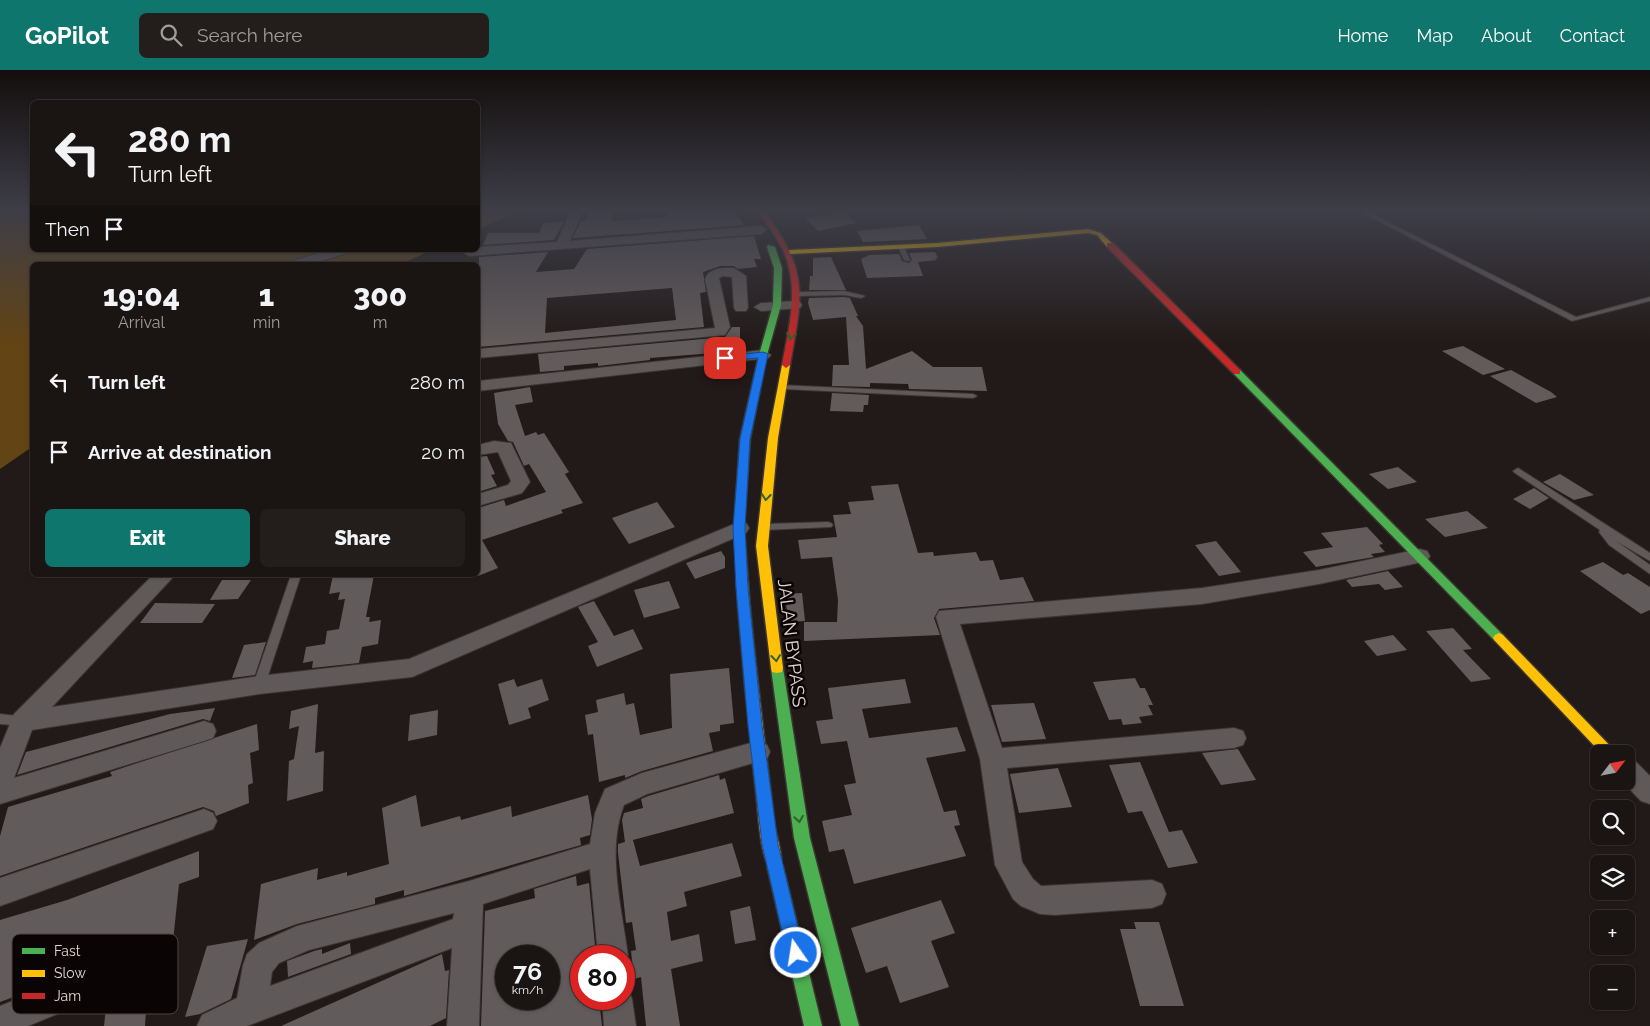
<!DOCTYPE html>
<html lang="en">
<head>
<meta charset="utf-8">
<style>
  :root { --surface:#1a1412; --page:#231d1b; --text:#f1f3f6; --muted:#9f9e9f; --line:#383332; --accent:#0f766e }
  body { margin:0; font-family:Raleway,sans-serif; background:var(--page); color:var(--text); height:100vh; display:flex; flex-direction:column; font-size:19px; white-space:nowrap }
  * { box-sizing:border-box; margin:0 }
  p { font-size:16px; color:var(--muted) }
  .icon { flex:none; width:28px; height:28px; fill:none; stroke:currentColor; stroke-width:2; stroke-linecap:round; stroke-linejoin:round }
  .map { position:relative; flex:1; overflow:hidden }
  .side { position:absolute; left:30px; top:192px; width:450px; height:315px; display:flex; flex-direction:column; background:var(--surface); border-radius:8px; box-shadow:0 1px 4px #0004,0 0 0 1px var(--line) }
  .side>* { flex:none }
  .banner { position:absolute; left:30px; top:30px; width:450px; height:152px; border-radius:8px; box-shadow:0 1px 4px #0004,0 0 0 1px var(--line); background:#1a1412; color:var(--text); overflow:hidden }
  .needle { width:32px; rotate:58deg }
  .tools { position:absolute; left:1590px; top:675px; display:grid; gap:10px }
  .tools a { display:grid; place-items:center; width:45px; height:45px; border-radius:8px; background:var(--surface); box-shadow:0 1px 4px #0004,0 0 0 1px var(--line); font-size:25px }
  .speed { position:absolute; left:495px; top:875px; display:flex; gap:10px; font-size:25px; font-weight:700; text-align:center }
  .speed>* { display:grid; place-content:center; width:65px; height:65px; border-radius:50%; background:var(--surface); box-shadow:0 1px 4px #0004,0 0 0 1px var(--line); line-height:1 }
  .speed small { font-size:12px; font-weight:400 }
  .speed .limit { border:8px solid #d22; background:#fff; color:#111 }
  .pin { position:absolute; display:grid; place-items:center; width:42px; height:42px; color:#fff; margin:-21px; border-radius:10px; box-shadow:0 2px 8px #0006 }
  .me { position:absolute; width:55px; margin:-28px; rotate:347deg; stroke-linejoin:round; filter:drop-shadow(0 0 4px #0008) }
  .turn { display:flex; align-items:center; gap:18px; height:105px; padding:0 15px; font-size:22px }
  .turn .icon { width:65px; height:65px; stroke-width:2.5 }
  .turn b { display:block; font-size:35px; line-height:42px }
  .then { display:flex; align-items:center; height:48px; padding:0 15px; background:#0003; gap:10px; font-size:19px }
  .eta { display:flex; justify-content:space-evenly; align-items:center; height:85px; text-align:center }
  .eta b { font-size:30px; font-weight:800; line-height:35px }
  .button { display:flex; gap:10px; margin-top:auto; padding:10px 15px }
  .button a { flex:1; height:58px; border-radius:8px; background:var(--accent); color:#fff; font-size:20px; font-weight:800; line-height:58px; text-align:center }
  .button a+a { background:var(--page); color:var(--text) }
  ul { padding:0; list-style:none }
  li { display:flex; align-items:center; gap:15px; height:70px; padding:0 15px }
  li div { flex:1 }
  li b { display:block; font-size:19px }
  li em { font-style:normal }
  header { display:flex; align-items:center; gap:30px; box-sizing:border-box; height:70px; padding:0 25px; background:var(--accent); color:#fff }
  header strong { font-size:24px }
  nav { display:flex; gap:28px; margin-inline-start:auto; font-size:18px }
  .search { width:350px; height:45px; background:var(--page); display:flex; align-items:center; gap:12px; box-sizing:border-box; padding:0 18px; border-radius:8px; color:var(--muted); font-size:19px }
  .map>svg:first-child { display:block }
  .forest { fill:#624415 }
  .building { fill:#625b5b; fill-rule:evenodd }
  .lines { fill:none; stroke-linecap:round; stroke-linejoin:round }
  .lane-casing { stroke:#3a3432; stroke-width:2 }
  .street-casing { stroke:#3a3432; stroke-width:2 }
  .fast-casing { stroke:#3a3432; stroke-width:3 }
  .slow-casing { stroke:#3a3432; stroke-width:3 }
  .jam-casing { stroke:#3a3432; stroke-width:3 }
  .lane { fill:#5f5a59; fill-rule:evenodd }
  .street { fill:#5f5a59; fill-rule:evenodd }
  .fast { fill:#4caf50; fill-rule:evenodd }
  .slow { fill:#ffc107; fill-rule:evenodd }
  .jam { fill:#c62828; fill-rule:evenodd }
  .oneway { stroke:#2e622e }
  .route { fill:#1a73e8; stroke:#114b97 }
  .labels { text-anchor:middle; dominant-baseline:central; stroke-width:5; stroke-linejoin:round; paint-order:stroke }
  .street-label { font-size:18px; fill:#e0d6d4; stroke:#0a0504 }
  .key { fill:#0a0504; stroke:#4a4442; stroke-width:1 }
  .key-label { font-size:14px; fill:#e0d6d4 }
</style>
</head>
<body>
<header>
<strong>GoPilot</strong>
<div class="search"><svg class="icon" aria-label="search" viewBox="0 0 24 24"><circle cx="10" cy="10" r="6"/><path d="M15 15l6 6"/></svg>Search here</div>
<nav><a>Home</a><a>Map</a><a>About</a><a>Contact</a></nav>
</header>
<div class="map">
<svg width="1650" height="956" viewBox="0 0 1650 956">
  <rect width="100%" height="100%" fill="#221a18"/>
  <g class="forest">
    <polygon points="0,141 32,141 32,180 432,180 399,195 32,195 32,377 0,399"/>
    <polygon points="478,141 520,141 478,160"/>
  </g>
  <g class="building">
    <polygon points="589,141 614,141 612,151 668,147 667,141 735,141 744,155 749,155 573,168 581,151 585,151"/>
    <polygon points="844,142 857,153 818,161 805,148"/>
    <polygon points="564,152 554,170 483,175 488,163 539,163 543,153"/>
    <polygon points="919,155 927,169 863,172 857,161"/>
    <path d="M754 166 761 189H754L757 197 738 199 734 196H721L703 202 706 222 700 223 704 257 478 277 479 187 548 182 536 202 574 199 587 179ZM672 218 676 250 545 263 547 228Z"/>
    <polygon points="935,182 938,188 935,188 937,190 918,192 923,206 867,208 861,189 869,185 899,184 902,191 909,193 912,190 909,183"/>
    <polygon points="831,187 846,220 809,220 810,206 813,206 813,188"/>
    <polygon points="844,227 850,228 858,246 856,246 863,256 866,299 912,281 933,297 982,297 987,321 909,319 908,314 870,313 870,317 832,316 833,295 849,295 846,247 813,250 808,233 809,228"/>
    <polygon points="732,257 740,257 740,281 650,288 650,290 598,296 598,293 564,296 564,300 540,302 538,284 725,267"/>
    <polygon points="1463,276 1483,287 1505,299 1483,305 1442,281"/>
    <polygon points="1511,300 1551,322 1557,327 1536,333 1490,306"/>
    <polygon points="530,317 533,332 515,335 525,366 536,362 538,365 544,363 569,402 565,404 583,433 561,440 563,443 482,470 498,498 478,506 478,438 504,430 506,436 546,422 529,394 524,396 513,372 508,371 498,354 494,323"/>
    <polygon points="832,323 869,325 868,335 864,335 863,342 830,341"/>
    <polygon points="487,386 495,404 491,405 497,416 478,422 478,387"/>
    <polygon points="1398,397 1417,412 1388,419 1369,404"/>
    <polygon points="1560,404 1594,425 1574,430 1543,412"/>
    <polygon points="898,414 918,483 933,482 934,486 976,482 980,491 993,490 1000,510 1023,507 1034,531 939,539 934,548 940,565 804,571 804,552 837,552 838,530 832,487 801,489 798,470 837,467 833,445 851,444 848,432 874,430 871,416"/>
    <polygon points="1534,418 1549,428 1530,439 1513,429"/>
    <polygon points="657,432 675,457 629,474 612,448"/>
    <polygon points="1467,441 1488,458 1445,467 1425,449"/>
    <polygon points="1367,457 1383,474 1379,475 1385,482 1371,484 1374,487 1316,497 1303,482 1333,477 1321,463"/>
    <polygon points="1216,471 1241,502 1219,506 1195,475"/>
    <polygon points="721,481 725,487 725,498 695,509 686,493"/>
    <polygon points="1603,492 1623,505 1628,503 1650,517 1650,540 1641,544 1580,501"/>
    <polygon points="1388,501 1403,517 1385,520 1379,514 1352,517 1346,510"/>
    <polygon points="333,505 374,505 366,547 370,547 369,552 381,550 378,574 362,577 359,593 312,598 313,591 303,593 306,577 325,574 327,561 339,559 345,529 338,530 340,522 329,524"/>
    <polygon points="222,510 251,510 238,529 210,530"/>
    <polygon points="669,511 680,538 644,548 634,520"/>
    <polygon points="802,523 805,551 788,552 785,524"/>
    <polygon points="594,531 614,566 633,559 643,579 597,597 588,576 598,572 578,537"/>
    <polygon points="155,533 215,534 202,553 140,553"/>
    <polygon points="1453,558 1472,579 1463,580 1491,609 1471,612 1426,561"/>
    <polygon points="1393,565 1407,580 1377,586 1364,571"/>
    <polygon points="266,572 255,605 232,608 244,575"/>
    <polygon points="729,598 734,653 720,655 720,661 709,663 713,681 642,701 625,708 625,705 599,712 593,664 588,665 585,645 598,642 596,630 624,623 626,635 634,633 640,665 672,658 670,604"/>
    <polygon points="1135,608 1140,618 1145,618 1153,635 1148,635 1153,645 1139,647 1142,653 1123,655 1121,649 1109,650 1093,612"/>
    <polygon points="514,609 517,617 542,609 549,630 528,638 531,648 509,655 498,614"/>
    <polygon points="905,609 911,633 862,639 869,668 957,657 966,681 926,688 944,742 956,740 960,755 954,756 966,786 854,814 844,779 829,782 822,751 852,745 844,715 856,713 847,671 821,674 816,651 833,649 828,618"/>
    <polygon points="1034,633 1046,669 1002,672 991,635"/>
    <polygon points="318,634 315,683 324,681 323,721 287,731 289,691 294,689 299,656 289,659 291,641"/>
    <polygon points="215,638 210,651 203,649 17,705 26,682 170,644"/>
    <polygon points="438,640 437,665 408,671 410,645"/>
    <polygon points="257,654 259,680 250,683 253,713 248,715 249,733 216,746 214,741 203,737 0,806 0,766 8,737 112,706 110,702"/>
    <polygon points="1238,679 1256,710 1221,715 1202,683"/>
    <polygon points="1140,692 1169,762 1182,760 1198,793 1168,798 1142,741 1128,743 1109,695"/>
    <polygon points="1058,698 1072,737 1019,743 1010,704"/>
    <polygon points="719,705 720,710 725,708 734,743 633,770 640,796 732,773 742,806 684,822 687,836 667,842 671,871 699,864 703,891 671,899 680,956 646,956 641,907 634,909 631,881 636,880 632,852 626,853 623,826 618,783 618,774 625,772 622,750 624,743 643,738 641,729 648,726"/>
    <polygon points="416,725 421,757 460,746 461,750 511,736 512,747 588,725 592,749 590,765 580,768 581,775 404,826 404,820 375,828 375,834 297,854 254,870 261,814 318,798 317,810 347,802 347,806 389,794 382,738"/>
    <polygon points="199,781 199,807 179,814 170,900 148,908 145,956 104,956 106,937 122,931 124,919 132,915 136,904 132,891 128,889 128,884 0,932 0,850 67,830"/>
    <path d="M576 806 577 816 589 813 596 886H581V929H599L602 956H481L485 841 535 828 534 819ZM506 886H549V929H506Z"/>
    <polygon points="941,830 955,863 931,871 949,917 900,933 887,896 866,903 851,858"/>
    <polygon points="750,836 756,870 735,874 730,841"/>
    <polygon points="1134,852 1159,852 1184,936 1140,936 1120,859 1136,859"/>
    <polygon points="248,869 231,929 200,944 185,947 207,876"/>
    <polygon points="350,873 351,884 288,907 287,891 314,881 322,879 322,884"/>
    <polygon points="442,884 445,901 449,900 446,948 430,956 281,956"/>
  </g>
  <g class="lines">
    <defs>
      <g id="lane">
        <polygon points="1359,141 1366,141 1576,247 1650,227 1650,231 1572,251"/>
        <polygon points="899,176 904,177 910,190 909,191 904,190 898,177"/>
        <polygon points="844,221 865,226 861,228 844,225 798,226 795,224 798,222"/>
        <polygon points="780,315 973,324 977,326 973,328 783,319 779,317"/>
        <polygon points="1518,398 1650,483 1650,491 1616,471 1650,495 1650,504 1609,475 1599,462 1600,460 1515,403 1513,401"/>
        <polygon points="828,452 831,453 833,455 831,457 764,460 759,457 764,454"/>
        <polygon points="291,505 301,505 265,615 263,618 259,620 255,618 253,615"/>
        <polygon points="0,644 27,647 29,651 27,655 23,656 0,654"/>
      </g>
      <g id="street">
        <polygon points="571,141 583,141 570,171 761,156 767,160 761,164 469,186 463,182 464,180 478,180 478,177 557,172"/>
        <polygon points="329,180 348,180 347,183 308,195 287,195 289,192"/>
        <path d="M734 198 746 206 748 238 746 241H736L734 238 732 207 723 206 719 208 730 257 725 265 478 288V279L715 258 705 209C710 197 723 198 734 198Z"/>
        <polygon points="795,231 800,232 802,235 800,238 761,241 754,237 761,233"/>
        <polygon points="763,280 771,285 768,288 478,321 478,311"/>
        <polygon points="494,371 511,373 530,412 522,423 478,436 478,424 508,415 511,411 498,382 478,385 478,375"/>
        <polygon points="739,452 746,453 749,458 746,463 412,607 259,624 32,660 14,708 204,651 213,654 216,661 213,668 204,671 0,734 0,678 14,644 153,505 175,505 52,637 259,606 409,589"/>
        <polygon points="1420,479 1427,481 1430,486 1427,491 1319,514 1202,534 960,554 1002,678 1234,658 1243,661 1246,668 1243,675 1234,678 1007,698 1022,792 1033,809 1041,816 1152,810 1162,814 1166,824 1162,834 1152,838 1055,845 1040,844 1021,836 1013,829 995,795 980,689 936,547 939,541 1202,518 1319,500"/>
        <path d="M758 671 767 675 770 682 767 689 647 724 624 735C606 781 622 839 628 886L624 896V886H598L590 799 483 834 479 956H447L452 878 247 956H197L202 945 237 928 243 895 247 884 259 873 297 856 469 811 590 774 595 743 605 719 642 703ZM454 843 453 849 270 916 272 902 279 893 309 880Z"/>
        <polygon points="1626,688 1635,691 1650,706 1650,734 1641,731 1622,711 1626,711"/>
        <polygon points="204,739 213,743 217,751 213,759 0,836 0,808"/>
        <polygon points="119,888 130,892 134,903 130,914 28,956 0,956 0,936"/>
        <polygon points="624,916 628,918 632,929 636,956 604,956 602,929 624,929"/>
      </g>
      <g id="fast">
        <polygon points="768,175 775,177 782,198 781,235 767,285 750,369 744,458 750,537 748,540 740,540 738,537 734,458 740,369 759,285 773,235 774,198 767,177"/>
        <polygon points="1237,299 1240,300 1503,565 1505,568 1503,571 1495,571 1234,304 1234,300"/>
        <polygon points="777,593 782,594 783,598 810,768 859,956 841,956 794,768 771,598 772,594"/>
        <polygon points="775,789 780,791 783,796 822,956 804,956 767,796 770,791"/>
      </g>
      <g id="slow">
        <polygon points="1088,159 1101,163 1114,175 1107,177 1097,165 1088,163 937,177 790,184 786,182 790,180 937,173"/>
        <polygon points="786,292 790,295 778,368 768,476 783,598 782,602 777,603 772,602 771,598 756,476 768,368 782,295"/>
        <path d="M744 533 748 534 750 537C757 610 766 683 775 757 777 768 785 792 780 801L775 803 770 801C759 778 759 748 756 723 749 661 743 599 738 537L740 534Z"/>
        <polygon points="1499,563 1503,565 1618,684 1602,684 1495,571 1493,568 1495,565"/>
      </g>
      <g id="jam">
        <path d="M758 141H764C809 202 803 223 790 295L786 298 782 295C789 257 800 217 783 180 776 166 767 154 758 141Z"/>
        <polygon points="1107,173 1113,173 1240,300 1240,304 1234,304 1107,177"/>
      </g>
    </defs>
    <use href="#lane" class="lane-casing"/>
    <use href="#street" class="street-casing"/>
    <use href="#fast" class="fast-casing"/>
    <use href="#slow" class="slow-casing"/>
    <use href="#jam" class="jam-casing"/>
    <use href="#lane" class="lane"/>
    <use href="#street" class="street"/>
    <use href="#fast" class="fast"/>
    <use href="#slow" class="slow"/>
    <use href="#jam" class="jam"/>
  </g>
  <defs><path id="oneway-chevron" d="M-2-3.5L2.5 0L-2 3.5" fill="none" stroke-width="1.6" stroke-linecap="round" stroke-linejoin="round" transform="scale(1.25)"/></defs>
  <g class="oneway">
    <use href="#oneway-chevron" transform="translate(791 266) rotate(100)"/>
    <use href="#oneway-chevron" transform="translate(766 427) rotate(97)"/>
    <use href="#oneway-chevron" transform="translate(776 588) rotate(83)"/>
    <use href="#oneway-chevron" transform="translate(799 749) rotate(81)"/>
  </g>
  <linearGradient id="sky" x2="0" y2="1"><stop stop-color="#130e0d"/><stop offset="0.51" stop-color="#3e3e48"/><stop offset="1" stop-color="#3e3e48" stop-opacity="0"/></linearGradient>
  <rect width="1650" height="274" fill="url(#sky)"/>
  <polygon class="route" points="763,282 768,284 750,369 745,458 748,518 762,655 778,774 804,883 802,889 796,892 790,889 787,883 762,774 748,655 736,518 733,458 740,369 758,288 725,291 720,288 725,286"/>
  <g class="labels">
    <g class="street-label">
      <text transform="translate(792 573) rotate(83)">JALAN BYPASS</text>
    </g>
  </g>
  <rect x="12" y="864" width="166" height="80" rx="8" class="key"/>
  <rect x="22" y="878" width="23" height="6" fill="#4caf50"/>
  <rect x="22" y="900" width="23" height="7" fill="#ffc107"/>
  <rect x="22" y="923" width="23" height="6" fill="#c62828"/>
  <g class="key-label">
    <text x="54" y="886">Fast</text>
    <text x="54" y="908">Slow</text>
    <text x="54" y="931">Jam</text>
  </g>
</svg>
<div class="tools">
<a><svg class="needle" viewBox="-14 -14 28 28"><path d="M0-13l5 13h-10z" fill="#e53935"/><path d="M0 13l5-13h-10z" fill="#9f9e9f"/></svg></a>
<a><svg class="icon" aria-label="search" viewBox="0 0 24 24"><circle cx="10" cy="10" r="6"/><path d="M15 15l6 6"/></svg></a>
<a><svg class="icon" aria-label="layers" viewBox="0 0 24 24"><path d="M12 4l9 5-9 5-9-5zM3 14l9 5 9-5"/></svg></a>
<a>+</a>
<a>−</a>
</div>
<div class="speed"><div>76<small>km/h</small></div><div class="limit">80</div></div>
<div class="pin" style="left:725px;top:288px;background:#d93025"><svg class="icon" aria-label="arrive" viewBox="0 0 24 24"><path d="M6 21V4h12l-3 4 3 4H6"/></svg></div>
<svg class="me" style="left:796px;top:883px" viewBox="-20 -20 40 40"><circle r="17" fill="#1a73e8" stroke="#fff" stroke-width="3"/><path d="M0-11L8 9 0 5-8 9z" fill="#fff"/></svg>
<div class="banner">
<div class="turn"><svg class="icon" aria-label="left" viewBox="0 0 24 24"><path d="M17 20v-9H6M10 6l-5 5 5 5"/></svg><div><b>280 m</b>Turn left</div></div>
<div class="then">Then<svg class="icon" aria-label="arrive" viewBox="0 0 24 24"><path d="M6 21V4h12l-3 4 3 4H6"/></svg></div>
</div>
<section class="side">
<div class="eta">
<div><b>19:04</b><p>Arrival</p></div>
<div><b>1</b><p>min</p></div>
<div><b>300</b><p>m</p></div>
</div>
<ul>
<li><svg class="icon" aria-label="left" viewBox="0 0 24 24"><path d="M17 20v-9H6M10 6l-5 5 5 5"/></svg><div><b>Turn left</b></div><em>280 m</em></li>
<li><svg class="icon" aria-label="arrive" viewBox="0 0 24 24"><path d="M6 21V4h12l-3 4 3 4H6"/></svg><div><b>Arrive at destination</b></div><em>20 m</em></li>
</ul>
<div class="button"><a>Exit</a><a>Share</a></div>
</section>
</div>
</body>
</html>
